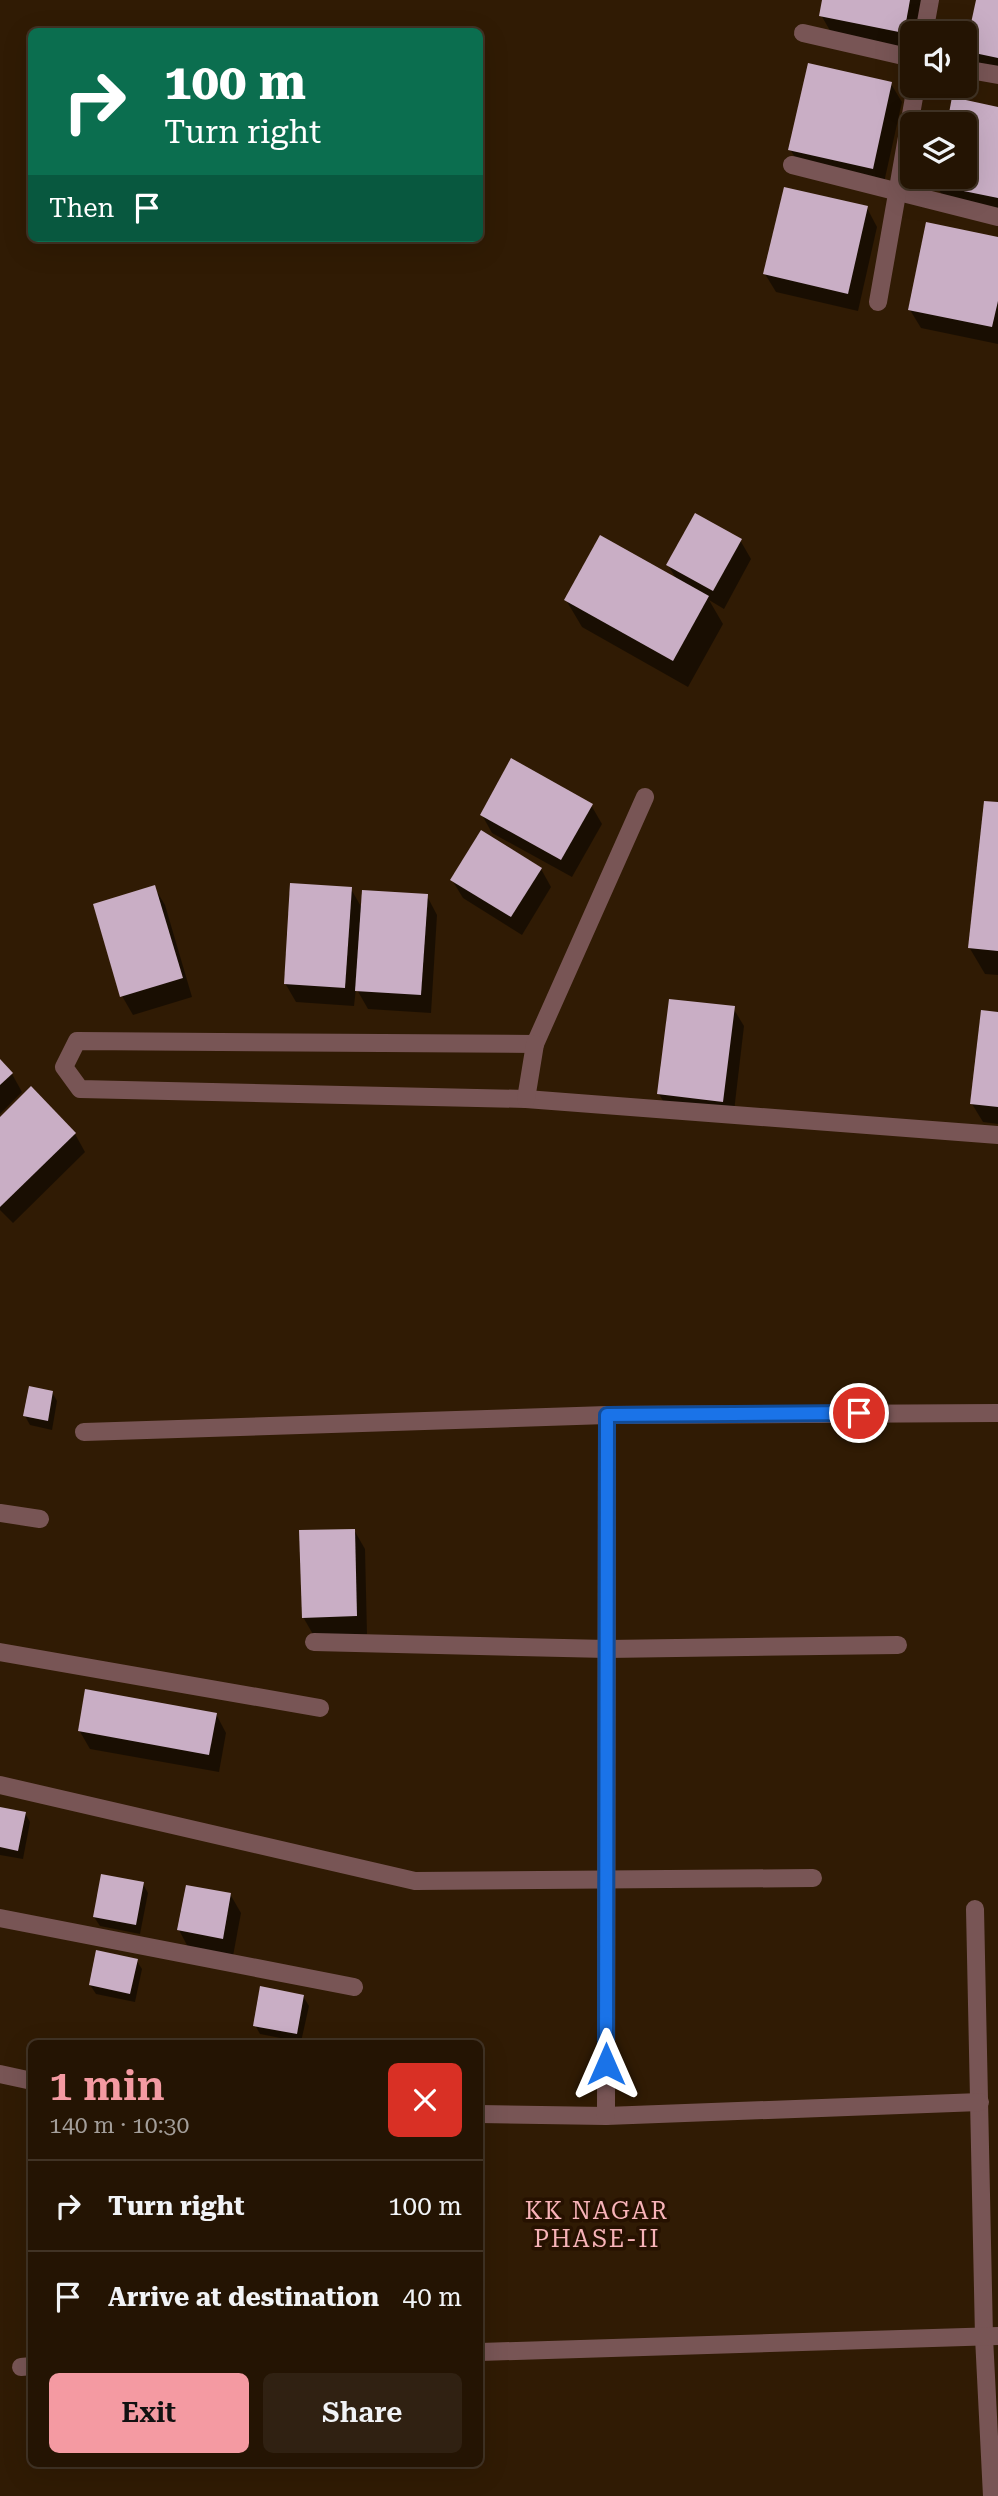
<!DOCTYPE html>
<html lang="en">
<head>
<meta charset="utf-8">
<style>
  :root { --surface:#241403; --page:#302112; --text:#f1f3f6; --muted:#a39e9a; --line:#413325; --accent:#f49aa2 }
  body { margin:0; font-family:"Roboto Serif",serif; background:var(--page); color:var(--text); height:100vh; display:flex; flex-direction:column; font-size:26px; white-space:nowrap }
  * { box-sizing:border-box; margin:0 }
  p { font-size:23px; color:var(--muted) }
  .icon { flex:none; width:38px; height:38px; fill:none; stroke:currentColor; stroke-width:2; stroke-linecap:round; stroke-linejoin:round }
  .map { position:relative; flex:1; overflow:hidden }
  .details { position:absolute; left:28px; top:2040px; width:455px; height:427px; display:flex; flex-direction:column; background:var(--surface); border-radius:10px; box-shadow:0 7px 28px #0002,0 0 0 2px var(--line) }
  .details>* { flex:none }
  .guide { position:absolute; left:28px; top:28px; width:455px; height:214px; border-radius:10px; box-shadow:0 7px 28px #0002,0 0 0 2px var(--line); background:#0b6e4f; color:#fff; overflow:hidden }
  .fabs { position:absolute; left:900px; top:21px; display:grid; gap:14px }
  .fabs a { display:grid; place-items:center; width:77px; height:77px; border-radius:10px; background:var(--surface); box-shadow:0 7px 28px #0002,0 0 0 2px var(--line); font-size:35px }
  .pin { position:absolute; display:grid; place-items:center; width:60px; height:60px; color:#fff; margin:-30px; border:4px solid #fff; border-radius:50%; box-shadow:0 2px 7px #0007 }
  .me { position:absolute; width:77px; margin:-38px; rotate:0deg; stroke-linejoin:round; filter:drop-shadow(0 0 5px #0008) }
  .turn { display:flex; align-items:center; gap:24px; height:147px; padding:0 21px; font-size:32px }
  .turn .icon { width:91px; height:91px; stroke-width:2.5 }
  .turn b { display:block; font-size:49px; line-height:60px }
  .then { display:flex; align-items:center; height:66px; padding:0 21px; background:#0003; gap:14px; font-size:26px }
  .round { display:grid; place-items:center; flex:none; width:74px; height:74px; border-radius:10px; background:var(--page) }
  .headline { display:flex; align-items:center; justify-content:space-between; height:119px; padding:0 21px }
  h1 { font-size:42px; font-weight:600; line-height:52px; color:var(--accent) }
  .cta { display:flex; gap:14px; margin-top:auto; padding:14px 21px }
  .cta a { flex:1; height:80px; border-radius:10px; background:var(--accent); color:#111; font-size:28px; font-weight:600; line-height:80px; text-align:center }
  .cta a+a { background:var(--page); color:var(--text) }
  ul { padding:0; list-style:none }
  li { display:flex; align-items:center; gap:21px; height:91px; padding:0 21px; border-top:2px solid var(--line) }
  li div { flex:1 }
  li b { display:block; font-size:26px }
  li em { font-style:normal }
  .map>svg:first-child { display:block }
  .shadow { fill:#0007 }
  .building { fill:#c9aec5 }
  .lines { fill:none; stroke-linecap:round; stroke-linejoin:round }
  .street { stroke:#785555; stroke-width:18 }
  .route-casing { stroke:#114b97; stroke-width:18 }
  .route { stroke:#1a73e8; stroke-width:12 }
  .labels { text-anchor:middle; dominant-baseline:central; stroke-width:7; stroke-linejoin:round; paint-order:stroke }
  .neighbourhood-label { font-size:24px; letter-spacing:2px; fill:#f8b3b8; stroke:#261100 }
</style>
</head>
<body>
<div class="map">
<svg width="998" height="2496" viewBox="0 0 998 2496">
  <rect width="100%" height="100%" fill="#301b04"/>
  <g class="shadow">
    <polygon points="824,0 924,0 917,33 912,33 912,50 832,34 821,15"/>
    <polygon points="978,0 998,0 998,73 978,69 967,51"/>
    <polygon points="891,84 902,102 883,187 801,168 790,149"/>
    <polygon points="953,100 998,109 998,214 947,203 936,185 938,177 964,177 964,124 948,124"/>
    <polygon points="867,208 877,227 858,311 776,292 765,274"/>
    <polygon points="998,239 998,344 921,328 910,310"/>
    <polygon points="740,540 751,559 724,609 709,600 723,624 688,687 582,627 566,600 677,580 668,565"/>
    <polygon points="998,804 998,975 985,974 969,947"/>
    <polygon points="591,805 602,824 572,877 492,833 482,815"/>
    <polygon points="541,869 551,887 522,935 463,898 452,880"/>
    <polygon points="154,887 165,905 192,997 133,1015 122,996"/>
    <polygon points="351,889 363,910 427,896 437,915 431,1013 368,1009 356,988 354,1006 296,1002 285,983"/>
    <polygon points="733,1008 744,1026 733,1120 670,1113 659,1094"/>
    <polygon points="998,1014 998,1124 983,1122 972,1104"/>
    <polygon points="0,1062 12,1074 22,1092 0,1114"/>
    <polygon points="0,1119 75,1134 85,1152 13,1223 0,1210"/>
    <polygon points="52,1392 57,1401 52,1430 30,1425 25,1416"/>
    <polygon points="354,1530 365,1549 367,1634 314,1636 303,1617"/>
    <polygon points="216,1714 226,1733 219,1772 90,1749 79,1730"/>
    <polygon points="0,1809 25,1813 30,1822 23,1859 0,1855"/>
    <polygon points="143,1884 148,1893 140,1934 100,1926 94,1917"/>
    <polygon points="230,1894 241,1913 233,1956 189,1949 179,1930"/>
    <polygon points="136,1960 142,1969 135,2002 96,1994 90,1985"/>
    <polygon points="303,1996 309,2006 301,2042 260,2034 255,2025"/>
  </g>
  <g class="building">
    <polygon points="822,0 910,0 904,33 819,16"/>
    <polygon points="976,0 998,0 998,58 965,51"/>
    <polygon points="808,63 892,82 873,169 788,150"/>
    <polygon points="952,97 998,107 998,198 934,185 936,177 964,177 964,124 947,124"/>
    <polygon points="784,187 868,206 848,294 763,274"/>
    <polygon points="926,222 998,237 998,301 992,327 908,310"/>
    <polygon points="695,513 742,539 713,591 666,565"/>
    <polygon points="600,535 709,596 673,661 564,600"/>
    <polygon points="511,758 593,804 561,860 480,815"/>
    <polygon points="984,801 998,802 998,951 968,948"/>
    <polygon points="481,830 542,868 511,917 450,880"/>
    <polygon points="290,883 352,887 345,988 284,984"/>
    <polygon points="155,885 183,978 120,997 93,904"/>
    <polygon points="362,890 428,894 421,995 355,991"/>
    <polygon points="669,999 735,1006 723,1102 657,1094"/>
    <polygon points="981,1010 998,1012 998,1107 970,1104"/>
    <polygon points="0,1059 13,1073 0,1085"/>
    <polygon points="31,1086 76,1133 0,1207 0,1117"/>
    <polygon points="29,1386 53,1391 48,1421 23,1416"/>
    <polygon points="355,1529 357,1616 302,1618 299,1530"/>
    <polygon points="85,1689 217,1713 209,1755 78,1731"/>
    <polygon points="0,1807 26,1812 18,1851 0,1847"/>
    <polygon points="101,1874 144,1882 136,1925 93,1917"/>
    <polygon points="186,1885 231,1893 223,1939 177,1930"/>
    <polygon points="96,1950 138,1959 130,1994 89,1985"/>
    <polygon points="260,1986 304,1995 297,2034 253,2026"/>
  </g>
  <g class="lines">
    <g class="street">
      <polyline points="803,33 912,58"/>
      <polyline points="924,33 930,0"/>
      <polyline points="964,69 998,75"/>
      <polyline points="792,165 998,217"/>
      <polyline points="878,302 916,86"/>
      <polyline points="645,797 535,1044 77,1041 64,1067 80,1089 526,1099 998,1135"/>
      <polyline points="526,1099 535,1044"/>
      <polyline points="84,1432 607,1415 998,1413"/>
      <polyline points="0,1513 40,1519"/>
      <polyline points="314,1642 607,1649 898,1645"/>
      <polyline points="0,1652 320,1708"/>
      <polyline points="0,1785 415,1881 813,1878"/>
      <polyline points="975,1909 984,2337 992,2496"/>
      <polyline points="0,1918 354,1987"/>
      <polyline points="0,2074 32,2081"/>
      <polyline points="480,2114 606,2116 980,2102"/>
      <polyline points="606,2116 607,1415"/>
      <polyline points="480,2352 998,2336"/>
      <polyline points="21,2367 32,2366"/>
    </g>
  </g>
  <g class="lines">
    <defs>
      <polyline id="route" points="606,2064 607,1415 859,1413"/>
    </defs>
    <use href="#route" class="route-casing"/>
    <use href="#route" class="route"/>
  </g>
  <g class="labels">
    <g class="neighbourhood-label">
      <text x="597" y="2211">KK NAGAR<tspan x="597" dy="28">PHASE-II</tspan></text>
    </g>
  </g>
</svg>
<div class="fabs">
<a><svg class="icon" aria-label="sound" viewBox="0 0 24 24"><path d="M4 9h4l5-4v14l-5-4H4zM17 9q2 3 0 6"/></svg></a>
<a><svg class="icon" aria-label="layers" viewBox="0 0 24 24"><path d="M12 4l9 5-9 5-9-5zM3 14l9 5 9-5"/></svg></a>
</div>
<div class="pin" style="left:859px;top:1413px;background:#d93025"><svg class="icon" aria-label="arrive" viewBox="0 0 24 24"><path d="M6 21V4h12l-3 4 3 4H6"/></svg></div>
<svg class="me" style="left:606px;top:2064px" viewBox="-20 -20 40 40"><path d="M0-17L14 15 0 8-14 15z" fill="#1a73e8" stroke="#fff" stroke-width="4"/></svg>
<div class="guide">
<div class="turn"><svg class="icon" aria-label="right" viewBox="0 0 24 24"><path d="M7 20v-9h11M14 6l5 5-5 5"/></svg><div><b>100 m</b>Turn right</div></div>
<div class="then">Then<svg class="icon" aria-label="arrive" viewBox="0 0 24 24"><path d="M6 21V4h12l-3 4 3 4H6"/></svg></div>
</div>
<section class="details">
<div class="headline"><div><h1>1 min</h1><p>140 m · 10:30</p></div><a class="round" style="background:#d93025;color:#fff"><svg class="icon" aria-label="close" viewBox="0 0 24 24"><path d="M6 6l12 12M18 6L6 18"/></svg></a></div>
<ul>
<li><svg class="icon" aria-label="right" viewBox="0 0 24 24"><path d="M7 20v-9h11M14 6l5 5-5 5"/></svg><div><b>Turn right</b></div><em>100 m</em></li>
<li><svg class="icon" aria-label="arrive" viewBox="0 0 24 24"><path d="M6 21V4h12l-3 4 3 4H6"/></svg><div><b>Arrive at destination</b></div><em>40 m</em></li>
</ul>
<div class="cta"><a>Exit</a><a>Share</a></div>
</section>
</div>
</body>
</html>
